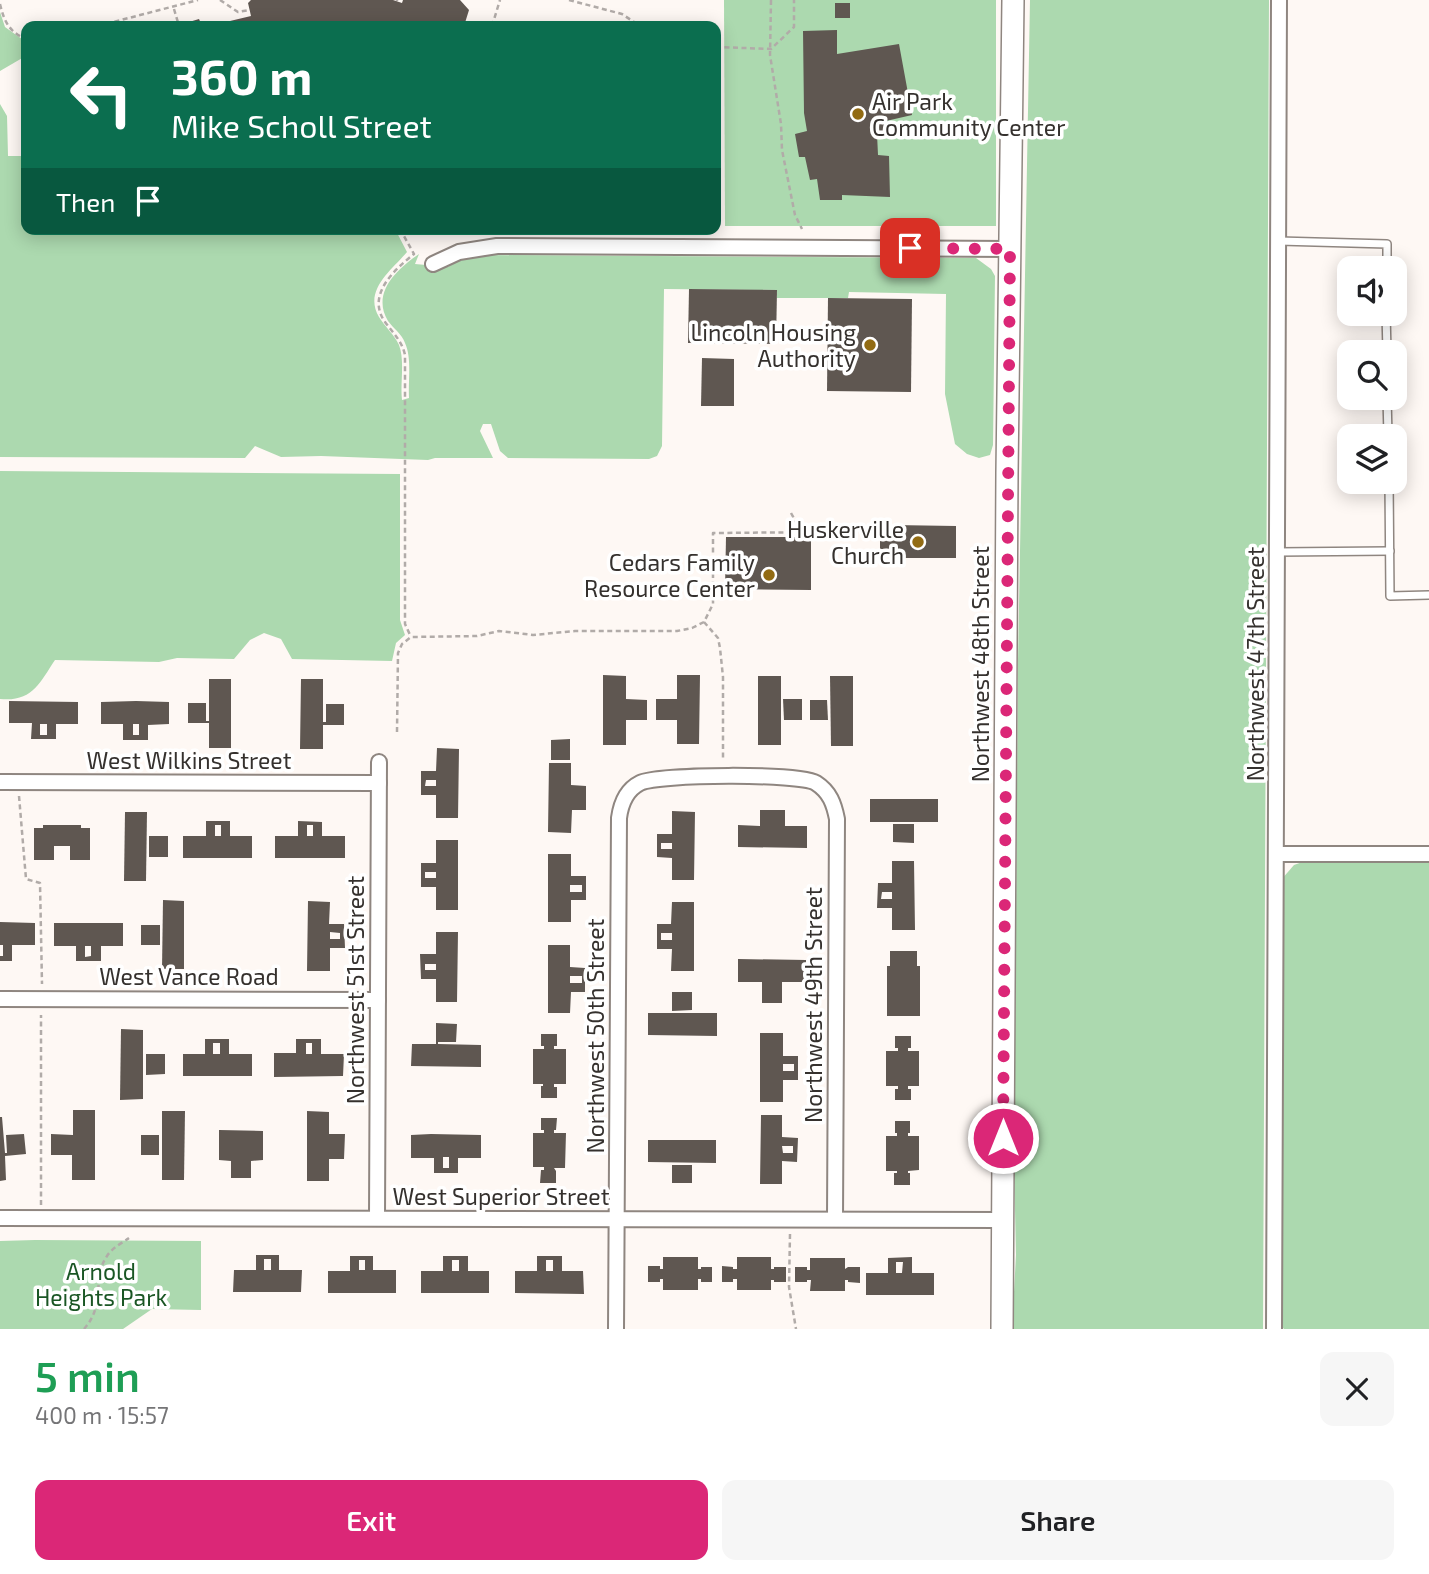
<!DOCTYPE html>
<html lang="en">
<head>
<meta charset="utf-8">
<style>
  :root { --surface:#fff; --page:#f6f6f6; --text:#202124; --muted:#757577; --accent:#db2777 }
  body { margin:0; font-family:"Exo 2",sans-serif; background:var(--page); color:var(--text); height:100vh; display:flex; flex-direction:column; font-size:26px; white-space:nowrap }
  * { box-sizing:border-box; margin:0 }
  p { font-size:23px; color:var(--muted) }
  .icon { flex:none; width:38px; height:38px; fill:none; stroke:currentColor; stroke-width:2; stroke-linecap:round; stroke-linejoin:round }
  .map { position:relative; height:1329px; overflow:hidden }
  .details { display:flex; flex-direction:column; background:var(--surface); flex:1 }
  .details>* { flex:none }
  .guide { position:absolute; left:21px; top:21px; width:700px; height:214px; border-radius:14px; box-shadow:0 4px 18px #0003; background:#0b6e4f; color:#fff; overflow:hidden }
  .buttons { position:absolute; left:1337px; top:256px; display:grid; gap:14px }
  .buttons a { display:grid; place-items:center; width:70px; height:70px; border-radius:14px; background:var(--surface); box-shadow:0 4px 18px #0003; font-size:35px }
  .pin { position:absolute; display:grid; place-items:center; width:60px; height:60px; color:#fff; margin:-30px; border-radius:14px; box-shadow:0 4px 10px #0006 }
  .me { position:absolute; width:77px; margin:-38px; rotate:0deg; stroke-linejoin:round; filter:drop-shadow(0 0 5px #0008) }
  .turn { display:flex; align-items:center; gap:24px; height:147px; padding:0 35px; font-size:32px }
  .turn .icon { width:91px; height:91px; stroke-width:2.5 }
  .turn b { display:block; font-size:49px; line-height:60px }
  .then { display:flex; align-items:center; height:66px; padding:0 35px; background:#0003; gap:14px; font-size:26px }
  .round { display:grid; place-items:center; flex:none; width:74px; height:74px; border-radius:14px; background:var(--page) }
  .headline { display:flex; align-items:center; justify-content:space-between; height:119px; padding:0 35px }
  h1 { font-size:42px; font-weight:600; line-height:52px; color:#1e9e55 }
  .action { display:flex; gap:14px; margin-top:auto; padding:14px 35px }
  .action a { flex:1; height:80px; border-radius:14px; background:var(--accent); color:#fff; font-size:28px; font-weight:600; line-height:80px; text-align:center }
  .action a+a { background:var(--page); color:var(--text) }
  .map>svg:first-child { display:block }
  .green { fill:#acd9af }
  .building { fill:#5f5751; fill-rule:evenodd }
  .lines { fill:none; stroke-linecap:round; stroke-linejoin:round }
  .service-casing { stroke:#8f8680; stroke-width:10 }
  .minor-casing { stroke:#8f8680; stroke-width:18 }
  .secondary-casing { stroke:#8f8680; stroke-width:24 }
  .path { stroke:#b1aba8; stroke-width:2.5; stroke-dasharray:5 3.5; stroke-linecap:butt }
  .service { stroke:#fff; stroke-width:7 }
  .minor { stroke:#fff; stroke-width:14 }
  .secondary { stroke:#fff; stroke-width:21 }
  .route { stroke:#db2777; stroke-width:12; stroke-dasharray:0 21.6 }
  .poi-dot { fill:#926b13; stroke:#fff; stroke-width:2.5 }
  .labels { text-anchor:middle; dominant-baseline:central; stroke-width:7; stroke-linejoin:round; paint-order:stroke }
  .poi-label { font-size:23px; fill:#35312e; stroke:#fff; text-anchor:end }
  .street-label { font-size:23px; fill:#35312e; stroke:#fff }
  .park-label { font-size:23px; fill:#1a5624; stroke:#fff }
</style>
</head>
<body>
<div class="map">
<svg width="1429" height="1329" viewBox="0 0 1429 1329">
  <rect width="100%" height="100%" fill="#fef8f4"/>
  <g class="green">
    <polygon points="724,0 996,0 996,226 725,226"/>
    <polygon points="1030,0 1269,0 1263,1329 1012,1329 1016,1255 1014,1165 1018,661"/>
    <polygon points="0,12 5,27 26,42 26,59 24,57 0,71"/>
    <path d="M0 104 7 116 8 156H22V110H26V229H395L407 252C392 270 363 290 379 317 385 327 394 334 399 345 405 361 400 383 402 400L409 398C408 381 412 358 405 343 402 334 393 328 388 321 371 293 397 269 419 254L415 264 448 267 460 260 488 255 976 258 991 269 995 276 993 445 990 455 979 458 967 454 955 444 945 394 946 294 849 292 848 298H777V290L664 289 662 446 657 456 649 459 508 458 500 451 491 424H483L480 431 493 458H435L428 460 321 456 281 457 255 446 245 458 0 457Z"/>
    <path d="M0 471 400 474V620L405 635 396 643 392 661 292 659 281 639 264 633 250 640 234 659 177 658 159 662 55 660C39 684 32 702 0 699Z"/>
    <polygon points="1305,861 1429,862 1429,1329 1284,1329 1280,1324 1281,880 1294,865"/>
    <polygon points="35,1240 201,1241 201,1310 152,1309 123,1329 0,1329 0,1241"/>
  </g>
  <g class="building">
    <polygon points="251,0 393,0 402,3 403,0 460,0 469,10 464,26 209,26 251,16 248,3"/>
    <rect x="835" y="3" width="15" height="15"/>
    <polygon points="199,19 202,26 176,26"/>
    <polygon points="166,21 167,26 149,26 149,25"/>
    <polygon points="837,30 837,54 899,44 912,115 886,121 887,134 877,134 878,155 889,156 890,197 842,195 842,200 820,200 817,179 810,180 805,157 799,157 795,134 807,131 804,113 803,31"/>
    <polygon points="689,289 777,290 776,344 688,343"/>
    <polygon points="828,298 912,299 911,392 827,391"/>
    <polygon points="702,358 734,359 734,406 701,406"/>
    <polygon points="893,525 956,526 956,558 893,558 893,549 880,549 880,534 893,534"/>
    <polygon points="726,537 811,537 811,590 725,589"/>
    <polygon points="603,675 626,676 626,699 647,700 647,720 626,720 626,745 603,745"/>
    <polygon points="677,675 700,675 699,744 677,744 677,720 656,720 656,699 677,699"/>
    <rect x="758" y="676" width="23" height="69"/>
    <polygon points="830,676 853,676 853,746 831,746"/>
    <polygon points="209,679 231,679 231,748 209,748 209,723 188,723 188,703 206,703 206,721 209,721"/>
    <polygon points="301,679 323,679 323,722 326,722 326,704 344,704 344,725 323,725 323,749 300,749"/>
    <polygon points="783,699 802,699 802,720 784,720"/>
    <polygon points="810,700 827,700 828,720 810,720"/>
    <path d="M9 701 78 702V724H56V739H31L32 723H9ZM40 724H47V735H40Z"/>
    <path d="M136 701 169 702V724L148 725V740H123V724H101V702ZM133 724H139V735H133Z"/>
    <polygon points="570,739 570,760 551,760 551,740"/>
    <path d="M437 748 459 749 458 818H436V795H421V771H436ZM426 780H436V786H425Z"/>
    <polygon points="549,763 571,763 571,785 586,786 586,810 572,810 571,833 548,832"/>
    <rect x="870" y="799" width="68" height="23"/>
    <polygon points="760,810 785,810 785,826 807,826 807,848 738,847 738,825 760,826"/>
    <path d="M672 811 695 812 694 880H672V858L657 857V834H672ZM661 843H672V849H661Z"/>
    <polygon points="125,812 147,812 146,881 124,881"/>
    <path d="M206 821H230V836H252V858H183V836H206ZM215 825H221V836H215Z"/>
    <path d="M298 821 322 822V836H345V858H275V836H298ZM307 825H313V836H307Z"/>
    <polygon points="893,824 914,824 914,843 893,842"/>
    <polygon points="43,825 81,825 81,828 90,828 90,860 70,860 70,846 54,846 54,860 34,860 34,828 43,828"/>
    <rect x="149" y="836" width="19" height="21"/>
    <path d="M436 840H458V910H436V887H421V863H436ZM425 872H436V878H425Z"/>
    <path d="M548 854H571V876H586V900H571V922H548ZM570 885H582V892H570Z"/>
    <path d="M892 861H914L915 930H892V908H877L878 883H892ZM882 892H892V899H881Z"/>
    <polygon points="163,900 184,901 184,969 162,969"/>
    <path d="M308 901 330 902 329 924H344L345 948H330V971H307ZM330 932 340 933V939H330Z"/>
    <path d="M672 902H694V971H671L672 949H657V924H671ZM661 933H672V940H661Z"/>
    <polygon points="0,922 35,923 35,945 12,945 12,961 0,961 0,956 3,956 3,945 0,945"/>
    <path d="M54 923H123V946H101V961H76V946H54ZM85 946H91V956L85 957Z"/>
    <rect x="141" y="925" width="19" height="20"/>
    <path d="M436 932H458L457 1002H436V979H421L420 954H436ZM425 964H436V970H425Z"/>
    <path d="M548 945H570V967L585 968V992H571L570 1013H548ZM570 976H582V983H570Z"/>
    <polygon points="890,951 917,951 917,966 920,966 920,1016 887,1016 887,966 890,966"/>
    <polygon points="738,959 806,960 806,982 782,982 782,1003 762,1003 762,982 738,982"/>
    <polygon points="672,992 692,992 692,1010 672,1011"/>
    <polygon points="648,1013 717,1013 717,1036 648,1035"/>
    <polygon points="436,1023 457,1024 456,1042 438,1042 438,1044 481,1045 481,1067 411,1066 412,1044 436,1044"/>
    <polygon points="121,1029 143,1030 143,1099 120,1100"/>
    <path d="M760 1033H783V1056H798V1080H783V1102H760ZM783 1064H794V1071H783Z"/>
    <polygon points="541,1034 557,1034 557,1046 554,1046 554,1049 566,1049 566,1084 554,1084 554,1087 557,1087 557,1098 541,1098 541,1086 543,1086 543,1084 533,1084 533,1049 544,1049 544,1046 541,1046"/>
    <polygon points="895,1036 911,1036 911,1048 908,1048 908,1051 919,1051 919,1086 908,1086 908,1089 911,1089 911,1100 895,1100 895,1089 898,1089 898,1086 886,1086 886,1051 898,1051 898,1048 895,1048"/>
    <path d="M205 1039H229V1054H252V1076H183V1054H205ZM213 1043H220V1054H213Z"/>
    <path d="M296 1039H321V1054H344L343 1076 274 1077V1053H296ZM306 1043H312V1054H306Z"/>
    <polygon points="146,1054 165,1054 165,1074 146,1075"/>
    <polygon points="73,1110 95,1110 95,1180 72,1180 72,1155 51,1155 51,1134 73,1135"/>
    <polygon points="162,1111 185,1111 184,1180 162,1180"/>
    <polygon points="307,1111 329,1112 329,1134 345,1134 344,1159 329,1159 329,1181 307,1181"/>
    <path d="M761 1115H782V1137L798 1138 797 1162 782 1161V1184H760ZM782 1146H793V1153H783Z"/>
    <polygon points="0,1117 2,1117 5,1153 7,1153 6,1135 24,1134 26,1154 5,1156 6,1180 0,1181"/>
    <polygon points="541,1118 557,1118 556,1130 554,1130 554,1133 566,1133 565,1168 554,1168 556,1171 556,1183 540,1183 541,1170 544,1170 544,1167 533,1167 533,1133 544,1133 544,1130 541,1130"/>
    <polygon points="895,1121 910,1121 910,1133 908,1133 908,1136 919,1136 919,1170 908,1171 908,1173 910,1173 910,1185 894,1185 894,1173 897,1173 897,1171 886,1171 886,1136 897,1136 897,1133 895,1133"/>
    <polygon points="219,1130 263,1131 263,1160 251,1161 251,1178 231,1178 231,1161 219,1160"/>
    <path d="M431 1134 481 1135V1158H458V1173H434V1158H411V1135ZM443 1157H449V1168H443Z"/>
    <rect x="141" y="1135" width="18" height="20"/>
    <polygon points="648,1140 716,1140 716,1163 648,1162"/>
    <rect x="672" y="1165" width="20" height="18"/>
    <path d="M256 1255H279V1270H302L301 1292H233L234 1270H256ZM264 1259H271V1270H264Z"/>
    <path d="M350 1256H373V1270H396V1293H328V1271H350ZM359 1260H365V1270H359Z"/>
    <path d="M443 1256H468V1271H489V1293H421V1271H443ZM452 1260H459V1271H452Z"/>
    <path d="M537 1256H562V1271H583L584 1294 515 1293V1271H537ZM546 1260H553V1271H546Z"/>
    <polygon points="663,1257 698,1257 698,1269 701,1269 701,1267 712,1267 712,1282 701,1282 701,1279 698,1279 698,1290 663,1290 663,1279 660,1279 660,1282 648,1282 648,1266 660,1266 660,1269 663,1269"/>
    <polygon points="737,1257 771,1257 771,1269 774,1269 774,1267 786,1267 786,1282 774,1282 774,1280 771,1280 771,1290 737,1290 737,1279 733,1279 733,1282 722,1282 722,1266 733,1267 733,1269 737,1269"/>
    <path d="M912 1257V1273H934V1295H866V1273H888V1258ZM896 1262H903L902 1273H896Z"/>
    <polygon points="810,1258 845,1258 845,1269 848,1267 860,1267 860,1283 848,1282 848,1280 845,1280 845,1291 810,1291 811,1280 807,1280 807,1282 795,1282 795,1267 807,1267 807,1270 810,1270"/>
  </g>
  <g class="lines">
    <defs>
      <g id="service">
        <polyline points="1279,241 1387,244 1387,268"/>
        <polyline points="1386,313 1387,352"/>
        <polyline points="1387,397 1388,436"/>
        <polyline points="1389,481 1390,596 1429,595"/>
        <polyline points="1278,552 1390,551"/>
      </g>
      <g id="minor">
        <polyline points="433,264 459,252 497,246 1010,249"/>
        <polyline points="0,782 379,783"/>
        <polyline points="1276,854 1429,854"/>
        <polyline points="0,999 378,1000"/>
        <polyline points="0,1218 1003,1220"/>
        <polyline points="377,1218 379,762"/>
        <path d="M616 1329 619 818C621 803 626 790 640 783 658 774 800 773 816 783 830 792 834 804 837 819L835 1219"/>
        <polyline points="1274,1329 1279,0"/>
      </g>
      <polyline id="secondary" points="1002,1329 1007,473 1013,0"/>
    </defs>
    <use href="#service" class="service-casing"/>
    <use href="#minor" class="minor-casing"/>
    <use href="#secondary" class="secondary-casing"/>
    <g class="path">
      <polyline points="220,0 238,12 249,10"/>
      <polyline points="569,0 622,14 640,26"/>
      <polyline points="771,0 770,55 781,124 782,150 795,215 802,229"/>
      <polyline points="397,1 397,0"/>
      <path d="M0 4C4 21 9 32 26 39"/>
      <polyline points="174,9 179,26"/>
      <polyline points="98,26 198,0"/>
      <polyline points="492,26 500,0"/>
      <polyline points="716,47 771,49 794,27 794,0"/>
      <path d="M400 229 414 254C394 270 366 295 385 322 393 333 402 341 405 355V624L411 637"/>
      <polyline points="791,513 801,531"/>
      <polyline points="704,622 718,638 720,648 723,677 723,760"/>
      <polyline points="397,732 398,653 402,644 411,637 477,636 499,631 533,635 575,631 677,631 692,628 704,622 713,604 713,533 829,532"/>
      <polyline points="19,796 26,879 40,883 42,984"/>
      <polyline points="41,1205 41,1015"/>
      <polyline points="790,1234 789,1287 796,1329"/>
      <path d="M84 1329C107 1303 91 1279 107 1256 112 1248 122 1243 129 1238"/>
    </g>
    <use href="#service" class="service"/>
    <use href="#minor" class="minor"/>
    <use href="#secondary" class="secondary"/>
  </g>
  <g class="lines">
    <polyline class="route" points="910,248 1010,249 1003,1138"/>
  </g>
  <g class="poi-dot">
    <circle cx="858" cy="114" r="7"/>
    <circle cx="870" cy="345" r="7"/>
    <circle cx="918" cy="542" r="7"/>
    <circle cx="769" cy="575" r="7"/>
  </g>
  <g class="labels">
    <g class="poi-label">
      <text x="872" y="101" text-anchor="start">Air Park<tspan x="872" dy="26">Community Center</tspan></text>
      <text x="856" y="332">Lincoln Housing<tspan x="856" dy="26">Authority</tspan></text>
      <text x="904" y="529">Huskerville<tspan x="904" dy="26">Church</tspan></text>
      <text x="755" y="562">Cedars Family<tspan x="755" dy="26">Resource Center</tspan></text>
    </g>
    <g class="street-label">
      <text transform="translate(980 664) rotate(-90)">Northwest 48th Street</text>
      <text transform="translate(1255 664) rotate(-90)">Northwest 47th Street</text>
      <text x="189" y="760">West Wilkins Street</text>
      <text x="189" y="976">West Vance Road</text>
      <text transform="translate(355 990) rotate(-90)">Northwest 51st Street</text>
      <text transform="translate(813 1005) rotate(-90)">Northwest 49th Street</text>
      <text transform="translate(595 1036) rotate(-90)">Northwest 50th Street</text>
      <text x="501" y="1196">West Superior Street</text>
    </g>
    <g class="park-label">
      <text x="101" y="1271">Arnold<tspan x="101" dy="26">Heights Park</tspan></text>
    </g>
  </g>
</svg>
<div class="buttons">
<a><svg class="icon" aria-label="sound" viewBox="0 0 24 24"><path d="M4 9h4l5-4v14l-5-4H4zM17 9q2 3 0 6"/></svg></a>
<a><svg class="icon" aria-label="search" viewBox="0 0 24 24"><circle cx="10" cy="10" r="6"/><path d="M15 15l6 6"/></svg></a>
<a><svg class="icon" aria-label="layers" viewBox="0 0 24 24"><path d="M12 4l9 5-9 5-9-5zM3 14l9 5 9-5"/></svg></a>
</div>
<div class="pin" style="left:910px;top:248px;background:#d93025"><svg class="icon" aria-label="arrive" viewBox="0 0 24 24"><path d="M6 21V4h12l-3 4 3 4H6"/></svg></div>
<svg class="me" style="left:1003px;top:1138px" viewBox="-20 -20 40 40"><circle r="17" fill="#db2777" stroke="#fff" stroke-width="3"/><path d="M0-11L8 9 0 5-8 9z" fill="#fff"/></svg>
<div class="guide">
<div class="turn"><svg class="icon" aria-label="left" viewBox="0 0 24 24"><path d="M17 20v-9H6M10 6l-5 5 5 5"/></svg><div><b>360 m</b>Mike Scholl Street</div></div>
<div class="then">Then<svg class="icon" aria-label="arrive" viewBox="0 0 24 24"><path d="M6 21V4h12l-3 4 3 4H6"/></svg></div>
</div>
</div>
<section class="details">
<div class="headline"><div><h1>5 min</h1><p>400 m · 15:57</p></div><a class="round"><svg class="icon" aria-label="close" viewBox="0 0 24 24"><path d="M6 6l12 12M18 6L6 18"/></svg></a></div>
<div class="action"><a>Exit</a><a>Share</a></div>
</section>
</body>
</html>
